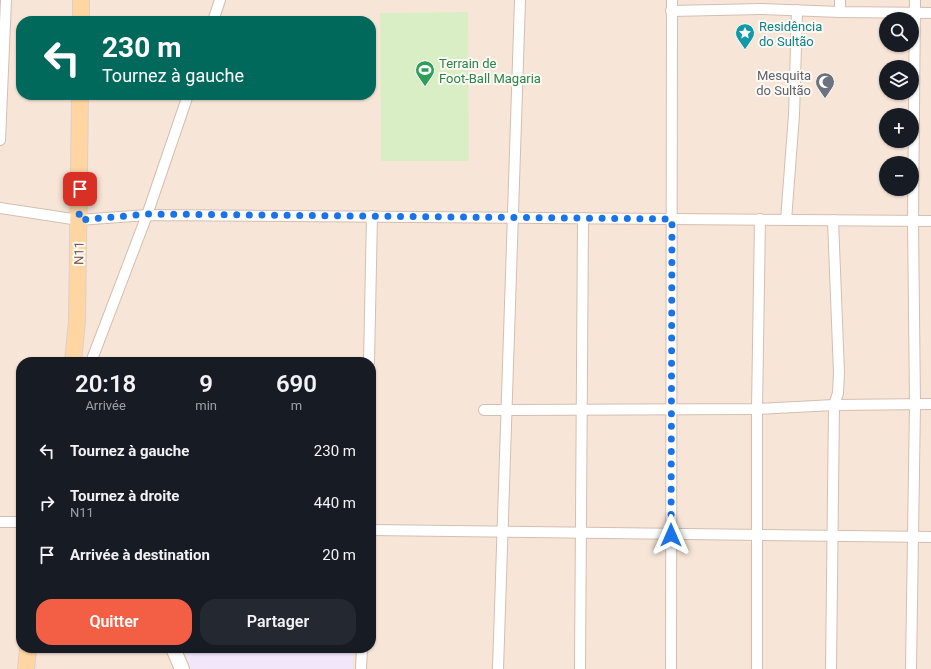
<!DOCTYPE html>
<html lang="fr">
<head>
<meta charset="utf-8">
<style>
  :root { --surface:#171b24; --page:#242831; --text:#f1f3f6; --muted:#9ea1a6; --accent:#f25f45 }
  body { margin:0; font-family:Roboto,sans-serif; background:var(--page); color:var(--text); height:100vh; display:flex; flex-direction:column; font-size:15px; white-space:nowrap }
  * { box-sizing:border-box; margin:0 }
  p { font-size:13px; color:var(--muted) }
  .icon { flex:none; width:22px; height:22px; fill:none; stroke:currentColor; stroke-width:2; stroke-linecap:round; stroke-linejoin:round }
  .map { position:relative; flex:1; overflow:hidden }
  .side { position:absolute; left:16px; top:357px; width:360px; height:296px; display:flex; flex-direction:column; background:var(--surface); border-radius:16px; box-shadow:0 1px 3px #0004 }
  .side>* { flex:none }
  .top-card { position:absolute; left:16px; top:16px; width:360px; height:84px; border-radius:16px; box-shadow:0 1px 3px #0004; background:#00695c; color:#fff; overflow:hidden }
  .buttons { position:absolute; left:879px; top:12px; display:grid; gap:8px }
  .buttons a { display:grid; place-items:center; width:40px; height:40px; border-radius:50%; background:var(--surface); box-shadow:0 1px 3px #0004; font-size:20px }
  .pin { position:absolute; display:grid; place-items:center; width:34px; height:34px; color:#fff; margin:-17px; border-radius:8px; box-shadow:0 2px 6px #0006 }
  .me { position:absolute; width:44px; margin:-22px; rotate:0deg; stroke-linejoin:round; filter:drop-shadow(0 0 3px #0008) }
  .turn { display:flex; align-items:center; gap:14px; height:84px; padding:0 20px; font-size:18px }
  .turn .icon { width:52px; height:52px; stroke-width:2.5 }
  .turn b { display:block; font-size:28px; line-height:34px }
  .eta { display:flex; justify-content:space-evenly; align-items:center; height:68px; text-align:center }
  .eta b { font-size:24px; font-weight:600; line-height:28px }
  .primary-button { display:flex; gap:8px; margin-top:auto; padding:8px 20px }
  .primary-button a { flex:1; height:46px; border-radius:16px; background:var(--accent); color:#fff; font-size:16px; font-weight:600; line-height:46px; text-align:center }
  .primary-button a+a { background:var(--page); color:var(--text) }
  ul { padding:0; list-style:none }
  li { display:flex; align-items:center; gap:12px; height:52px; padding:0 20px }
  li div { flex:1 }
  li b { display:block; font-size:15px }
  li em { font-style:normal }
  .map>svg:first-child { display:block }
  .residential { fill:#f7e6d8; fill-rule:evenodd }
  .education { fill:#f2e6fb }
  .green { fill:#daeec6 }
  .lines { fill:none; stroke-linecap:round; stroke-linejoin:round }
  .minor-casing { stroke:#d5beb0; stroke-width:12 }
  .secondary-casing { stroke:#d9bdad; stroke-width:16 }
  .primary-casing { stroke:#dbd0cc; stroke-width:18 }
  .minor { stroke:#fff; stroke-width:10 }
  .secondary { stroke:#fff; stroke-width:14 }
  .primary { stroke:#ffd5a1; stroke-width:16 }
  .route { stroke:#1a73e8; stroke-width:7; stroke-dasharray:0 12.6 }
  .labels { text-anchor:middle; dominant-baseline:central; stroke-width:4; stroke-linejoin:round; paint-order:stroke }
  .culture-label { font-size:13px; fill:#0d838f; stroke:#fff9f3; text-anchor:start }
  .leisure-label { font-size:13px; fill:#27864d; stroke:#fff9f3; text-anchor:start }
  .worship-label { font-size:13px; fill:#5b616d; stroke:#fff9f3; text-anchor:end }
  .street-label { font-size:13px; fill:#7d5849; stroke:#fff9f3 }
</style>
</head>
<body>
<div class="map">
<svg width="931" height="669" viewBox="0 0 931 669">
  <rect width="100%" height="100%" fill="#fef5ea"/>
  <path class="residential" d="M0 0H931V669H0ZM886 19H912V45H886ZM21 21H371V95H21ZM886 67H912V93H886ZM886 115H912V141H886ZM886 163H912V189H886ZM21 362H371V648H21Z"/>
  <polygon class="education" points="182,648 353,648 353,669 191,669"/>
  <polygon class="green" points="468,12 469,161 381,161 380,13"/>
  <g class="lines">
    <defs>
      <g id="minor">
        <polyline points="840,0 840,12"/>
        <polyline points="671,11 761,9 840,12 931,13"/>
        <polyline points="213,21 220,0"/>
        <polyline points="0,140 6,0"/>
        <polyline points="0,208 79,220 147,215 931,221"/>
        <polyline points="786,220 794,115 797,10"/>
        <polyline points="91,362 147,215 188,95"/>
        <polyline points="369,362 372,216"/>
        <polyline points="484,410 757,409 834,405 931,404"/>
        <polyline points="0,522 21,522"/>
        <polyline points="371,530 931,537"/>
        <polyline points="361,669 362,648"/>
        <polyline points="498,669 520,0"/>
        <polyline points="580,669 583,218"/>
        <polyline points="671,669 672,0"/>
        <polyline points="757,669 757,409 760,219"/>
        <polyline points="831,669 834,405 838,393 839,373 833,220"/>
        <polyline points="911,669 915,404 913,221 915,0"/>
      </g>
      <polyline id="secondary" points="173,648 182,669"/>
      <g id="primary">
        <polyline points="81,21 81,0"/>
        <polyline points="73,362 77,321 80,95"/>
        <polyline points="26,669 28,648"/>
      </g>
    </defs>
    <use href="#minor" class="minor-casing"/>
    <use href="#secondary" class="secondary-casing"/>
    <use href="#primary" class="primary-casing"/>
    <use href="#minor" class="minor"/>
    <use href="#secondary" class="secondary"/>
    <use href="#primary" class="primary"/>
  </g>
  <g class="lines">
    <polyline class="route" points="80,189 79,220 148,214 672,219 671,535"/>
  </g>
  <defs>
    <symbol id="sight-pin" viewBox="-11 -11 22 30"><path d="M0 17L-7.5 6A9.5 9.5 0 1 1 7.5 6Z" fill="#0f9aa8" stroke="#fff9f3"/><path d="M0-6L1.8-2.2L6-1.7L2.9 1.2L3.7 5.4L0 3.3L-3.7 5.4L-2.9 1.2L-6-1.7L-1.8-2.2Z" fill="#fff"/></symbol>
    <symbol id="stadium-pin" viewBox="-11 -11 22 30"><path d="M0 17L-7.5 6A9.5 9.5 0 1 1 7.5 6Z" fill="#2e9e5b" stroke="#fff9f3"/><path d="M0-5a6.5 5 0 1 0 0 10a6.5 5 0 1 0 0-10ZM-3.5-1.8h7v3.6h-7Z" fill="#fff"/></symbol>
    <symbol id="mosque-pin" viewBox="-11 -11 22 30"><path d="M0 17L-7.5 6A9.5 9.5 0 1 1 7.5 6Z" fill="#6b7280" stroke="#fff9f3"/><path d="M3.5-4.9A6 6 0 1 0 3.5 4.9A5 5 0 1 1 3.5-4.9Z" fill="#fff"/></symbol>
  </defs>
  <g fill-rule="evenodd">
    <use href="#sight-pin" x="734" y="22" width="22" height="30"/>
    <use href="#stadium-pin" x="414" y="59" width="22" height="30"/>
    <use href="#mosque-pin" x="814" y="71" width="22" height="30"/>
  </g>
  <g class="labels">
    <g class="culture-label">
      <text x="759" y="26">Residência<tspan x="759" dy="15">do Sultão</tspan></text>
    </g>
    <g class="leisure-label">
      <text x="439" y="63">Terrain de<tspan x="439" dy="15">Foot-Ball Magaria</tspan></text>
    </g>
    <g class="worship-label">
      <text x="811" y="75">Mesquita<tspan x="811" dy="15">do Sultão</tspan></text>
    </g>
    <g class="street-label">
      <text transform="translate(79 253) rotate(-89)">N11</text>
    </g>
  </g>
</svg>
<div class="buttons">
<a><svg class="icon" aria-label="search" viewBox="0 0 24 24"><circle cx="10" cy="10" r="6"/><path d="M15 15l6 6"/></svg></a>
<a><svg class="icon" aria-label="layers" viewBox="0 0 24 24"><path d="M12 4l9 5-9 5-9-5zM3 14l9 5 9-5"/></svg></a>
<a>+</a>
<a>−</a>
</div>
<div class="pin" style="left:80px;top:189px;background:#d93025"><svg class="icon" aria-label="arrive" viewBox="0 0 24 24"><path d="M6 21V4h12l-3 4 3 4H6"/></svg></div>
<svg class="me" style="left:671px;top:535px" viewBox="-20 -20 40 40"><path d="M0-17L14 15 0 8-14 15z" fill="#1a73e8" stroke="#fff" stroke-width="4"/></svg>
<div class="top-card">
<div class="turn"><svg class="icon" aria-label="left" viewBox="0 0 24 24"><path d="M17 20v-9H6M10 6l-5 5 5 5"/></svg><div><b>230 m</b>Tournez à gauche</div></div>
</div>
<section class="side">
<div class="eta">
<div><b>20:18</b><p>Arrivée</p></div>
<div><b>9</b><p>min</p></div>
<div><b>690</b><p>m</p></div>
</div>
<ul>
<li><svg class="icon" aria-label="left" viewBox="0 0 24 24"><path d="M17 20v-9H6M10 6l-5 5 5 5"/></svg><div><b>Tournez à gauche</b></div><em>230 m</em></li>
<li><svg class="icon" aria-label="right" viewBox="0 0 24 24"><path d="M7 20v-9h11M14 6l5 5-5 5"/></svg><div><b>Tournez à droite</b><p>N11</p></div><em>440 m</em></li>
<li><svg class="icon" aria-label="arrive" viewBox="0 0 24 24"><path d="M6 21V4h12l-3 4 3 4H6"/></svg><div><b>Arrivée à destination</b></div><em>20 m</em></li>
</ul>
<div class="primary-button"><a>Quitter</a><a>Partager</a></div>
</section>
</div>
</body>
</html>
